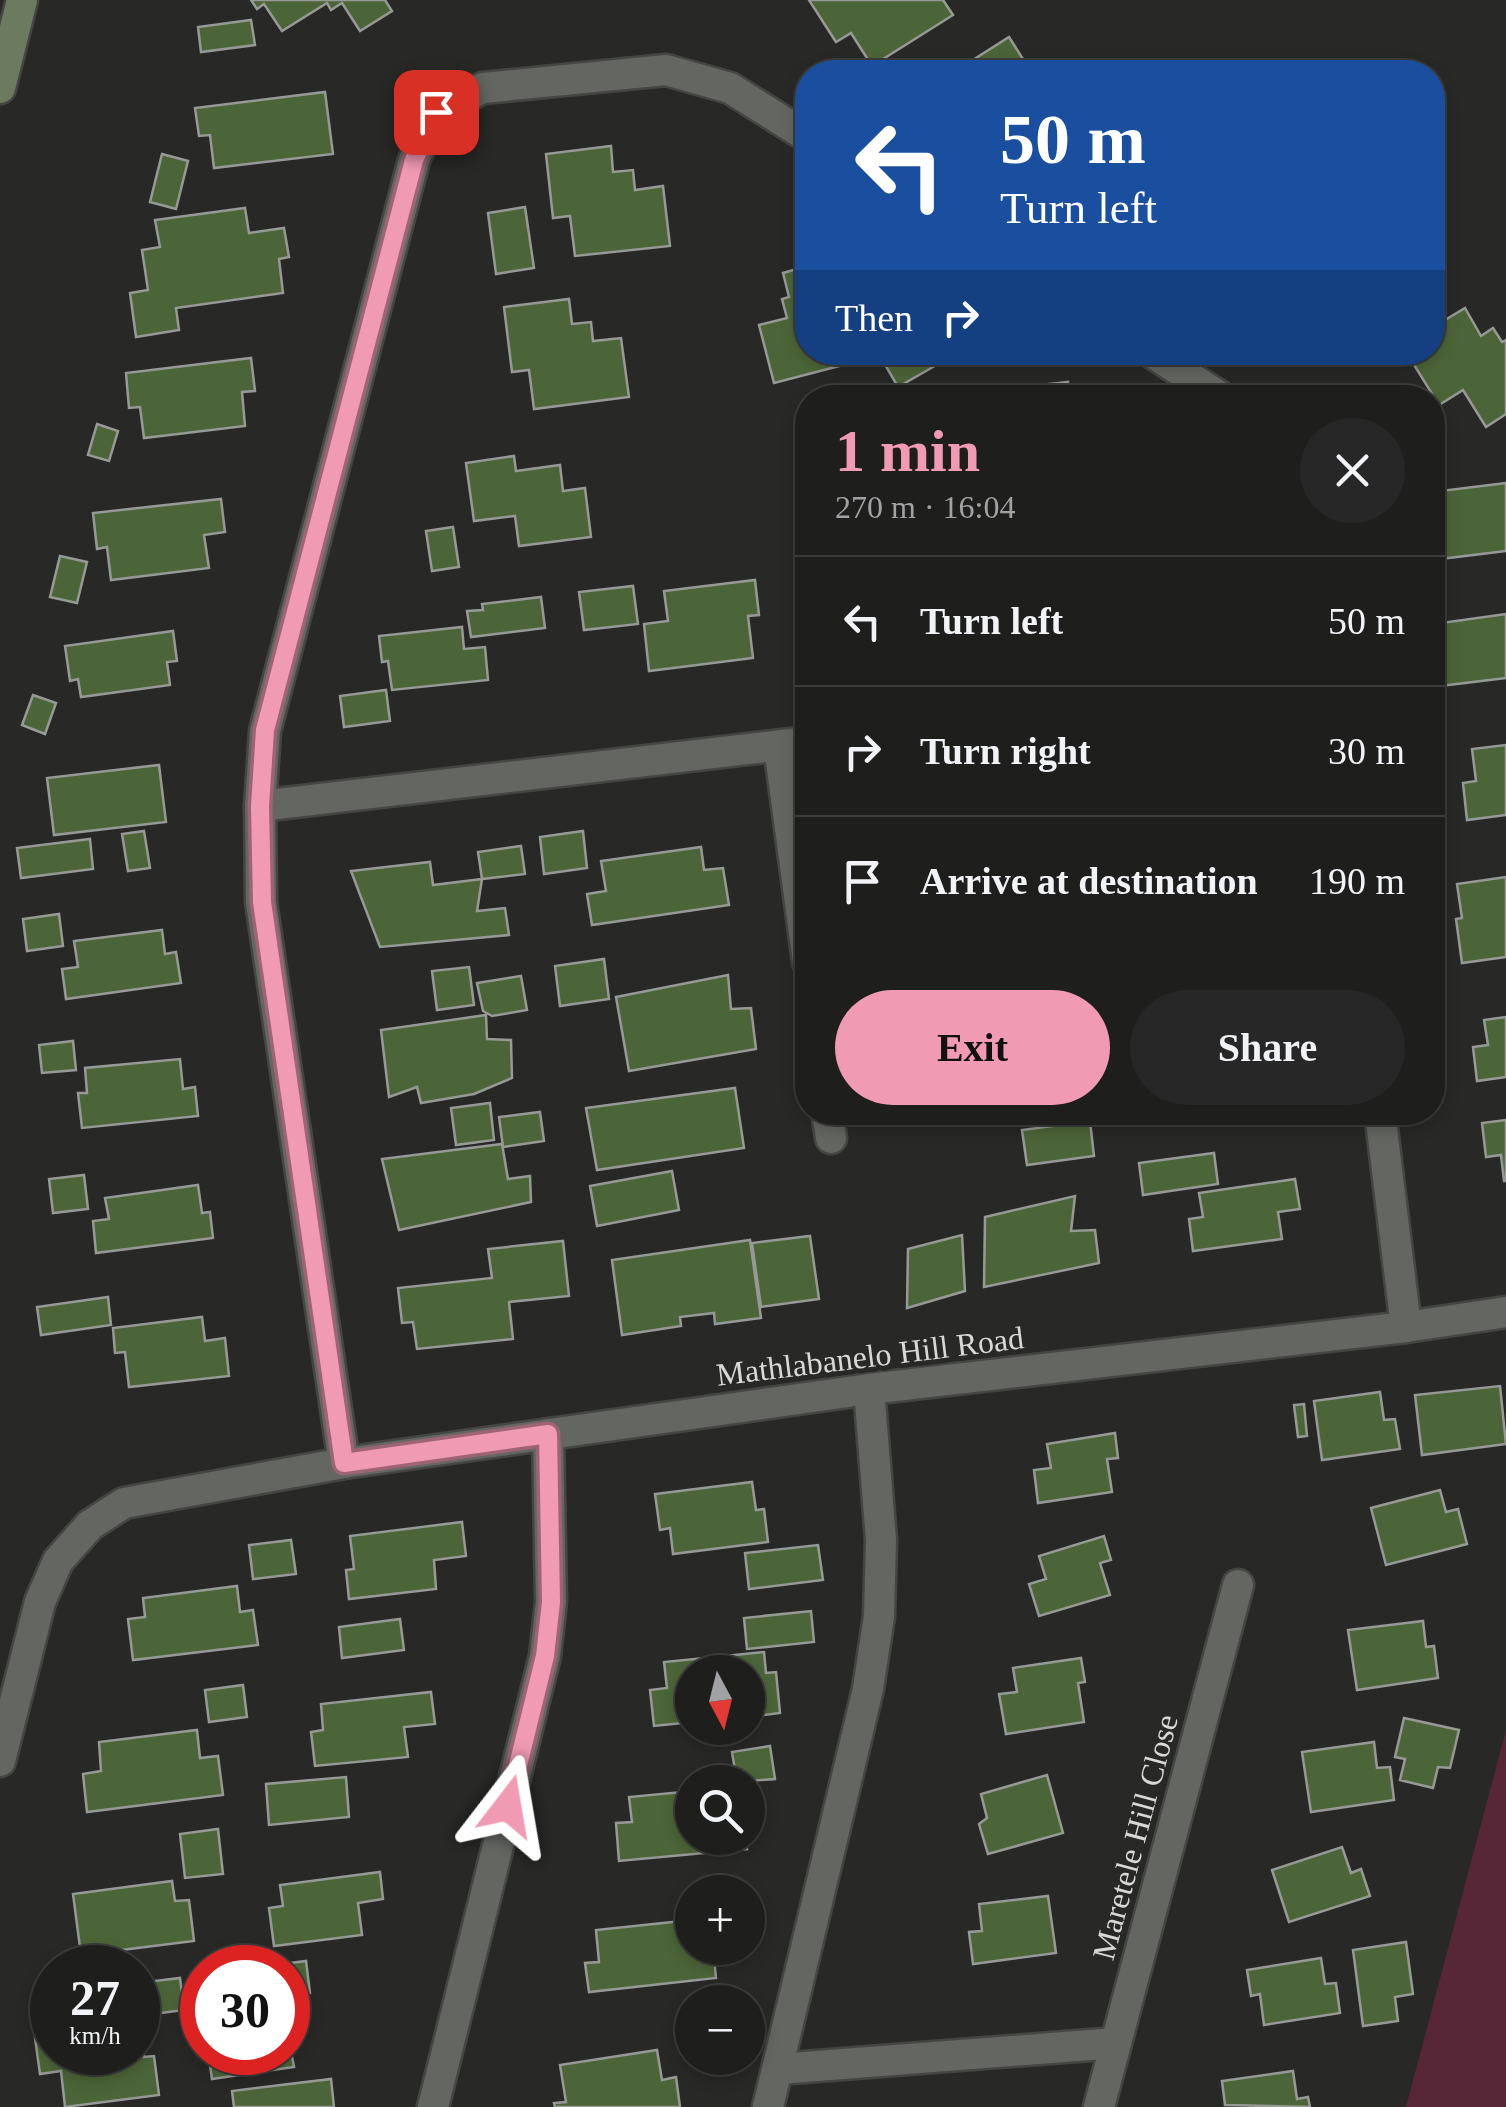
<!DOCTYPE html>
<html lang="en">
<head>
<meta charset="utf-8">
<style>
  :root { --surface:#1e1f1d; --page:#262726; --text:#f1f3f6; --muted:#a1a2a4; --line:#3c3d3b; --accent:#f19ab4 }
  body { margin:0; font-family:Georgia,serif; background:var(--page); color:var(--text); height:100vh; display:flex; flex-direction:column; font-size:38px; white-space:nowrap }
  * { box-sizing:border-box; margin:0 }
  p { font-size:32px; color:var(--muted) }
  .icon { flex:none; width:55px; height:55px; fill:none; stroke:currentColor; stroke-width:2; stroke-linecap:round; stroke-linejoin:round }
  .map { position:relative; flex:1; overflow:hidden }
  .details { position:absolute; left:795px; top:385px; width:650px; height:740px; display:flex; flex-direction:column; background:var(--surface); border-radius:40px; box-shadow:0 5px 15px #0003,0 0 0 2px var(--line) }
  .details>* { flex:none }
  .hud { position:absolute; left:795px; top:60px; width:650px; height:305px; border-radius:40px; box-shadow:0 5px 15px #0003,0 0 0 2px var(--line); background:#1a4fa0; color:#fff; overflow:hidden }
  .needle { width:65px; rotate:173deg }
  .controls { position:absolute; left:675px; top:1655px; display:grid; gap:20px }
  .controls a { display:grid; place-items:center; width:90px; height:90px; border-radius:50%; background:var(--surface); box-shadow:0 5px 15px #0003,0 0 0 2px var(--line); font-size:50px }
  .speed { position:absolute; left:30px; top:1945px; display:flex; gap:20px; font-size:50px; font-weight:700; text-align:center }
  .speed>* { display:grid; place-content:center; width:130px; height:130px; border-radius:50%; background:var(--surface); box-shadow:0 5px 15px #0003,0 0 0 2px var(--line); line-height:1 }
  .speed small { font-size:25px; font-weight:400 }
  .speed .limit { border:15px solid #d22; background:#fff; color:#111 }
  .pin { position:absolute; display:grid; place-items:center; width:85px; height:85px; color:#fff; margin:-42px; border-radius:20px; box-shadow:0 5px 15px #0006 }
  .me { position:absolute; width:110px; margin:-55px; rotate:14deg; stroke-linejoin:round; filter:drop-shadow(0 0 8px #0008) }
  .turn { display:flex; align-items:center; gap:35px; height:210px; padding:0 40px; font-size:45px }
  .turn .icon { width:130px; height:130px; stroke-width:2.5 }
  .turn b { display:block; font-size:70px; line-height:85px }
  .then { display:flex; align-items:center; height:95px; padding:0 40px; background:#0003; gap:20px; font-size:38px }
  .round { display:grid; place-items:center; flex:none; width:105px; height:105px; border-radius:52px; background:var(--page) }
  .summary { display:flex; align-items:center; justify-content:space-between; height:170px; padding:0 40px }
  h1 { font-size:60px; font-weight:800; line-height:75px; color:var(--accent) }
  .primary-button { display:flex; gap:20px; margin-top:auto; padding:20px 40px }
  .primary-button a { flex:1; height:115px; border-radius:60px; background:var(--accent); color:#111; font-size:40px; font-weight:800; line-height:115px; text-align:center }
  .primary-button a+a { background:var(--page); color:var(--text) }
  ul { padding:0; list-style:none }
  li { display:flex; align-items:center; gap:30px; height:130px; padding:0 40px; border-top:2px solid var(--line) }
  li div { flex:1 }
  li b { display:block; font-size:38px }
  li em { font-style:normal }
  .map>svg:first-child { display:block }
  .green { fill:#572737 }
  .building { fill:#4c6538; stroke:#969995; stroke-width:2.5 }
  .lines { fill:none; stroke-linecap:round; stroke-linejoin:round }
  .street-casing { stroke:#454644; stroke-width:35 }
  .secondary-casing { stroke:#454644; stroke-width:35 }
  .street { stroke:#646662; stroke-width:30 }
  .secondary { stroke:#6c7a60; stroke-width:30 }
  .route-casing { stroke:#9d6475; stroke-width:25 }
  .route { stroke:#f19ab4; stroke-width:18 }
  .labels { text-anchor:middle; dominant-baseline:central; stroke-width:10; stroke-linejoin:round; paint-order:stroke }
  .street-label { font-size:32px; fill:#d8d9d7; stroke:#282927 }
</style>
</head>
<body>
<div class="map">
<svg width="1506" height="2107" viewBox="0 0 1506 2107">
  <rect width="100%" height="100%" fill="#282927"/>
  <polygon class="green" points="1506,1730 1506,2107 1406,2107"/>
  <g class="building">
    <polygon points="251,0 385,0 392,11 360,31 342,3 331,10 327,3 282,31 264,4 257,9"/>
    <polygon points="809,0 943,0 953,15 872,66 851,33 836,42"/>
    <polygon points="251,20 255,45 201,52 198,27"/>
    <polygon points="1009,37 1023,59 1002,72 954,72"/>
    <polygon points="325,92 333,154 214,168 210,135 199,136 195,108"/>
    <polygon points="611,146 613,172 633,170 635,190 663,186 670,246 575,256 570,216 553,218 546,154"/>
    <polygon points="162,154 188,161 176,209 150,202"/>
    <polygon points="525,207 534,268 496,274 488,213"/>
    <polygon points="245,208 249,233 284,228 289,257 279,259 283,293 176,308 179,330 136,337 130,293 148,290 142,250 160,247 155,220"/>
    <polygon points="808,266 808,352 864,352 866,359 774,383 759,325 787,318 782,299 789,297 783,273"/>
    <polygon points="569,299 572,324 591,322 593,341 621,338 629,397 534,409 529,370 512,372 504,307"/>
    <polygon points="1465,308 1481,336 1493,328 1502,342 1506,340 1506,414 1486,427 1463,390 1439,405 1406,352 1432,352 1432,328"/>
    <polygon points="886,352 959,352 898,387 880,356"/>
    <polygon points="251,358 255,391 242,392 245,426 144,438 140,407 129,408 126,373"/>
    <polygon points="1068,382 1070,398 1006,398 1005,389"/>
    <polygon points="97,424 118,431 109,461 88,455"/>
    <polygon points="514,456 516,471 560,465 563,491 585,488 591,537 519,546 515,516 474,521 466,463"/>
    <polygon points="1506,483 1506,551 1432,560 1432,492"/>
    <polygon points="221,499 225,532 204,535 209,568 111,580 107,547 97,549 93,513"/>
    <polygon points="453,527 459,567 432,571 426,531"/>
    <polygon points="60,556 87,562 77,603 50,597"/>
    <polygon points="755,580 759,615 748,616 753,658 649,671 644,624 668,621 664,591"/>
    <polygon points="633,586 638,624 584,630 579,592"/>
    <polygon points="541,597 545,628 471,637 467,611 483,610 482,604"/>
    <polygon points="1506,614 1506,678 1432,687 1432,652 1438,652 1434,624"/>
    <polygon points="462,627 464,649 485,647 488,680 392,690 388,661 382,662 379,636"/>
    <polygon points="173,631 177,661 167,662 170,685 81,697 78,679 70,681 65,646"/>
    <polygon points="386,690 390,721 344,727 340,696"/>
    <polygon points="33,695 56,703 45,734 22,725"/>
    <polygon points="1506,745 1506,815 1467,820 1463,783 1476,781 1472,749"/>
    <polygon points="159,765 166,822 54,835 47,778"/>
    <polygon points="144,831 150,868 128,871 122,834"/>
    <polygon points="583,831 587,868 544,874 540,837"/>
    <polygon points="90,839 93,869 21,878 17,848"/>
    <polygon points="521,846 525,874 482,879 478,852"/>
    <polygon points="701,847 704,870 723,868 729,905 592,925 587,894 606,891 601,861"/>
    <polygon points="430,862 433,885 482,879 477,911 505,908 509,935 380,947 351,871"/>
    <polygon points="1506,877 1506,957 1462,963 1456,919 1462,918 1457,884"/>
    <polygon points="59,914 63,946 27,951 23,919"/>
    <polygon points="162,930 165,954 176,952 181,983 66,999 62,969 78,967 74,941"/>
    <polygon points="604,959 609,999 560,1006 555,966"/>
    <polygon points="469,967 474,1005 437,1010 432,971"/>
    <polygon points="728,975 731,1009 751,1008 756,1049 629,1071 616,997"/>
    <polygon points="521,976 527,1010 492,1016 483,1011 477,983"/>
    <polygon points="486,1015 487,1039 511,1040 512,1078 474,1094 421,1103 417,1087 389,1097 381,1030"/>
    <polygon points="1506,1017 1506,1077 1477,1081 1473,1047 1488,1045 1484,1020"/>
    <polygon points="73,1041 76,1070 42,1073 39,1045"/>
    <polygon points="180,1059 183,1089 195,1087 198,1116 82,1128 78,1093 87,1093 85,1068"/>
    <polygon points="735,1088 744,1148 597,1170 586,1108"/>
    <polygon points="490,1103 494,1140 456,1145 451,1108"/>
    <polygon points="540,1112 544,1141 503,1147 499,1117"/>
    <polygon points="1506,1120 1506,1181 1504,1181 1501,1155 1486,1157 1482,1123"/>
    <polygon points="1090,1121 1094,1156 1027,1165 1022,1130"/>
    <polygon points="502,1144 508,1179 530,1176 531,1202 399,1230 382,1159"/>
    <polygon points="1214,1153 1218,1184 1143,1195 1139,1163"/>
    <polygon points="672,1171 679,1210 597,1226 590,1186"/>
    <polygon points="84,1175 88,1209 53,1213 49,1179"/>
    <polygon points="1295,1179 1300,1209 1278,1212 1282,1239 1193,1251 1189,1219 1203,1217 1199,1193"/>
    <polygon points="198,1185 202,1213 210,1212 213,1238 96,1253 93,1221 109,1219 105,1198"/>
    <polygon points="1075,1196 1071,1231 1095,1230 1099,1263 984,1287 985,1217"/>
    <polygon points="962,1235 965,1291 907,1308 908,1249"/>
    <polygon points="810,1236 819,1299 761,1307 752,1243"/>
    <polygon points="750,1240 761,1318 715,1324 714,1313 680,1317 681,1326 622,1335 612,1260"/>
    <polygon points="563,1241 569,1296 509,1302 513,1339 417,1349 413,1322 402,1323 398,1288 492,1278 488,1249"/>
    <polygon points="108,1297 111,1325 41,1335 37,1307"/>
    <polygon points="202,1317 205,1341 225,1338 229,1376 129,1387 125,1352 115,1353 113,1328"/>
    <polygon points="1500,1386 1506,1444 1422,1455 1415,1395"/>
    <polygon points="1380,1392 1384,1420 1395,1419 1400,1449 1322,1460 1314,1401"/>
    <polygon points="1304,1404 1307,1436 1298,1437 1294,1405"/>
    <polygon points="1115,1433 1118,1458 1107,1459 1112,1492 1038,1503 1034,1470 1051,1468 1047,1444"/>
    <polygon points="752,1482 756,1510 764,1509 768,1542 673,1554 670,1528 660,1530 655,1494"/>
    <polygon points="1440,1490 1446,1512 1458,1509 1467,1544 1386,1565 1371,1508"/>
    <polygon points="462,1522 466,1556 434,1560 436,1589 349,1599 346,1570 354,1569 350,1536"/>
    <polygon points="1104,1536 1111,1560 1100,1563 1110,1595 1039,1616 1029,1584 1046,1579 1039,1556"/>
    <polygon points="291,1540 296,1574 253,1579 249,1545"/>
    <polygon points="818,1545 823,1580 749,1589 745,1553"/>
    <polygon points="237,1586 240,1612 253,1610 258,1645 133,1660 128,1619 145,1617 143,1598"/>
    <polygon points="811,1611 814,1642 747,1649 744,1618"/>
    <polygon points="400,1619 404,1650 342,1658 339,1627"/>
    <polygon points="1423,1621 1426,1647 1434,1646 1438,1678 1357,1690 1348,1630"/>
    <polygon points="764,1652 766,1673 776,1672 780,1713 748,1717 748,1672 692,1672 692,1722 654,1726 650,1690 667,1688 664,1662"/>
    <polygon points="1081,1658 1085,1682 1078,1683 1084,1722 1006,1734 999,1694 1017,1692 1013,1668"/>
    <polygon points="243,1685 247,1717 209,1722 205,1690"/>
    <polygon points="431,1692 435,1724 404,1727 408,1757 315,1766 311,1732 323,1730 321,1704"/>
    <polygon points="1404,1718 1459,1730 1450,1768 1438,1767 1433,1788 1400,1780 1405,1759 1395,1757"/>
    <polygon points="197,1730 200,1758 218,1756 223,1795 87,1812 83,1774 101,1771 99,1742"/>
    <polygon points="1374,1742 1377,1768 1390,1767 1394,1800 1311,1812 1302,1752"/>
    <polygon points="770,1746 775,1779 737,1782 732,1752"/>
    <polygon points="1047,1775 1063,1833 988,1854 979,1824 987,1818 981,1794"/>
    <polygon points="346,1777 349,1817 269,1825 266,1784"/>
    <polygon points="692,1791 692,1838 746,1838 747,1849 619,1861 616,1823 632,1822 629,1797"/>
    <polygon points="218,1829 223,1874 185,1878 180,1834"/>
    <polygon points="1342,1847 1351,1873 1361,1869 1370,1896 1289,1922 1272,1870"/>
    <polygon points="380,1872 383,1899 358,1903 362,1935 274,1946 269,1908 283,1906 280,1885"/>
    <polygon points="172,1881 175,1901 189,1900 194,1941 81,1955 73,1894"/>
    <polygon points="740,1885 741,1892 698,1892 697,1890"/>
    <polygon points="1048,1896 1056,1953 973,1964 969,1932 982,1931 979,1904"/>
    <polygon points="692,1920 692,1948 713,1948 716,1978 589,1992 585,1963 599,1962 596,1930"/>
    <polygon points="1406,1942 1413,1994 1395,1997 1398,2021 1363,2026 1353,1950"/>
    <polygon points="1321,1958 1325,1984 1336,1983 1340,2013 1264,2025 1260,1994 1251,1996 1247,1970"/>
    <polygon points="306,1961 310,1993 288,1996 288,1968 253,1968"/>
    <polygon points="180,1978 184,2010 138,2016 138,1983"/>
    <polygon points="140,2025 144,2057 154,2056 159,2095 65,2107 61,2071 40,2074 35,2038 52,2036 52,2052 138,2052 138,2026"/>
    <polygon points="288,2035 294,2067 212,2079 208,2052 288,2052"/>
    <polygon points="657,2050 662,2080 676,2077 680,2107 555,2107 554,2103 566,2102 560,2065"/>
    <polygon points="1293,2071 1297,2099 1308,2097 1310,2107 1225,2105 1222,2081"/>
    <polygon points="331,2079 334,2107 234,2107 232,2091"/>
  </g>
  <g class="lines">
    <defs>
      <g id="street">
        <polyline points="1151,352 1222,398"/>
        <polyline points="779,746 808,962"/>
        <polyline points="260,806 808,742"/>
        <polyline points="827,1112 831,1138"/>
        <polyline points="1380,1112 1406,1327"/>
        <polyline points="344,1463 261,902 260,806 265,731 414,160 436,112 483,88 666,70 730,88 808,137"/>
        <polyline points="0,1761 40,1602 58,1561 90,1525 124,1503 344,1463 869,1389 1406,1327 1506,1312"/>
        <polyline points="778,2069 1116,2043"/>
        <polyline points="433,2107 545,1656 551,1602 548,1434"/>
        <polyline points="768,2107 868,1689 879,1616 881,1540 869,1389"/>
        <polyline points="1099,2107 1238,1585"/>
      </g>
      <polyline id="secondary" points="0,88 22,0"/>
    </defs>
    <use href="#street" class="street-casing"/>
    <use href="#secondary" class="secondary-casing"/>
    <use href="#street" class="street"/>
    <use href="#secondary" class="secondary"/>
  </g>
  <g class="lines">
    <defs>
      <polyline id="route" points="436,112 414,160 265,730 260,806 262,902 344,1463 548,1434 551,1602 545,1656 508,1806"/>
    </defs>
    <use href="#route" class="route-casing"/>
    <use href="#route" class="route"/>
  </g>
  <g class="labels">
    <g class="street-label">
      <text transform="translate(870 1356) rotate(-7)">Mathlabanelo Hill Road</text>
      <text transform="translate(1135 1837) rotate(-75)">Maretele Hill Close</text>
    </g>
  </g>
</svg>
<div class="controls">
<a><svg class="needle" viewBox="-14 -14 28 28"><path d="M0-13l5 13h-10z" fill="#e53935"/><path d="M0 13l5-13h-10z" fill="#a1a2a4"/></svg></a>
<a><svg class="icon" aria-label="search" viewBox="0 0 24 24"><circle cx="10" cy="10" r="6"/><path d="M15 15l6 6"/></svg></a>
<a>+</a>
<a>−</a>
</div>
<div class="speed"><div>27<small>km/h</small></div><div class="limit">30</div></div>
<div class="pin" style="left:436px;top:112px;background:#d93025"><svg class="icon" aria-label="arrive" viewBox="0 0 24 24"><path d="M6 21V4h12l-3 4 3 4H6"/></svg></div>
<svg class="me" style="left:508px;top:1806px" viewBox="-20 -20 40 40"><path d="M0-17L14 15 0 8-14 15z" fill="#f19ab4" stroke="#fff" stroke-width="4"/></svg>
<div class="hud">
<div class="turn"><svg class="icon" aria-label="left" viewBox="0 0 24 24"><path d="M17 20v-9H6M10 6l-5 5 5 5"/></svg><div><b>50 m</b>Turn left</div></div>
<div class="then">Then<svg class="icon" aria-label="right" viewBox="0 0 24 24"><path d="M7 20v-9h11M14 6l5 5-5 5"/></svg></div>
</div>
<section class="details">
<div class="summary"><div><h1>1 min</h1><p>270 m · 16:04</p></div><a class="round"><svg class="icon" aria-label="close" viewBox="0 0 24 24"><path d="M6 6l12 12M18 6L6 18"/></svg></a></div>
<ul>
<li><svg class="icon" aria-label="left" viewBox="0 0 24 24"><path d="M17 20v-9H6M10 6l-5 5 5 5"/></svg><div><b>Turn left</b></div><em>50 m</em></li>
<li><svg class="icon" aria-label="right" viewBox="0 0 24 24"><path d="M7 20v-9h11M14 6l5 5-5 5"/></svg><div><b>Turn right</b></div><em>30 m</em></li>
<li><svg class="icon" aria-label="arrive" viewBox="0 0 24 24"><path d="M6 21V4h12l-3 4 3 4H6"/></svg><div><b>Arrive at destination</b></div><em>190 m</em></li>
</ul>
<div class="primary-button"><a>Exit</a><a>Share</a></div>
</section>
</div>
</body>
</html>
